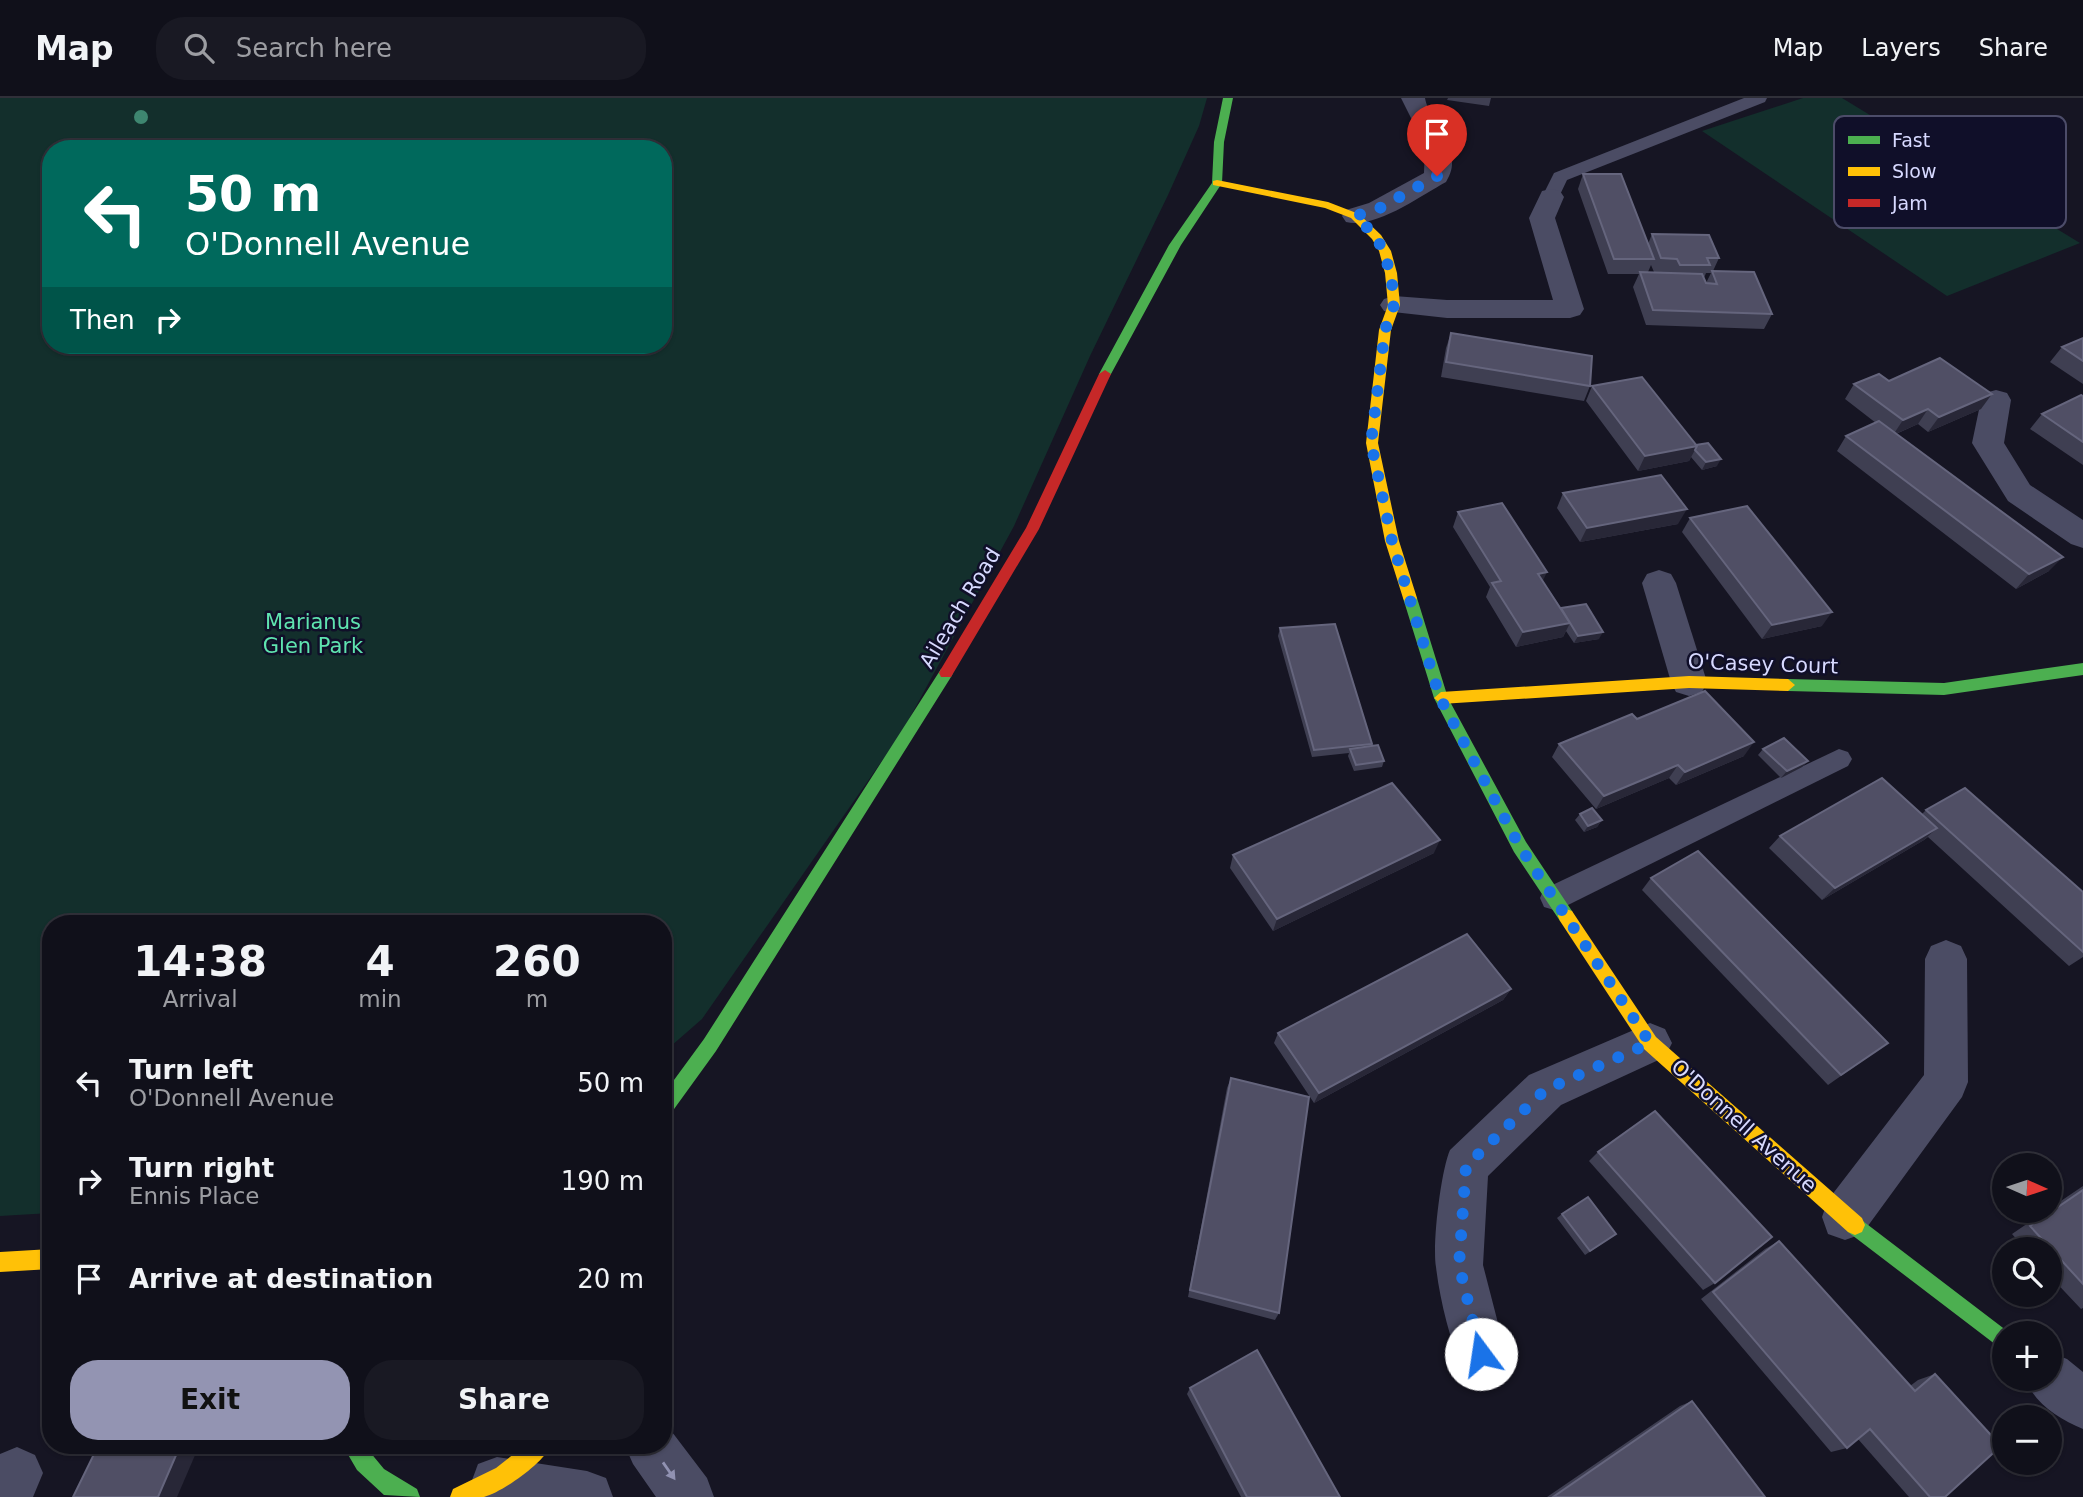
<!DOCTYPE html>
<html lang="en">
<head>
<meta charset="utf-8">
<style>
  :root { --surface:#10101a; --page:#191923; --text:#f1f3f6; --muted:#9c9da2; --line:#303039; --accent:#9394b2 }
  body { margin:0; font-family:"DejaVu Sans",sans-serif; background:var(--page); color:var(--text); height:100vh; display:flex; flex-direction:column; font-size:26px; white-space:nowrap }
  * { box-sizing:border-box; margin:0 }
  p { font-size:23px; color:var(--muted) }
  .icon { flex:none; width:38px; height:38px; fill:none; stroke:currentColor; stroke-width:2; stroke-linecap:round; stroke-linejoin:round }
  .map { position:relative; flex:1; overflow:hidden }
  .side { position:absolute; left:42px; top:817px; width:630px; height:539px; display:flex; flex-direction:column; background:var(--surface); border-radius:28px; box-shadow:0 2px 5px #0004,0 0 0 2px var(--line) }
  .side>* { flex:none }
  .hud { position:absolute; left:42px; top:42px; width:630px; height:214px; border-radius:28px; box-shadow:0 2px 5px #0004,0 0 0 2px var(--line); background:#00695c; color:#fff; overflow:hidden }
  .needle { width:46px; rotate:93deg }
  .controls { position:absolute; left:1992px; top:1055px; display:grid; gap:14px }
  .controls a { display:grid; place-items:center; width:70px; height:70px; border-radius:50%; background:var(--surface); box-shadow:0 2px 5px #0004,0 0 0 2px var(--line); font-size:35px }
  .pin { position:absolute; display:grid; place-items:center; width:60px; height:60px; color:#fff; margin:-72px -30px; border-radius:50% 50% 50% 0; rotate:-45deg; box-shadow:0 0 7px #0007 }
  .pin .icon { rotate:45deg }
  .me { position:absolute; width:77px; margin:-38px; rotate:346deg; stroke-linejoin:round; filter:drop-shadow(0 0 5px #0008) }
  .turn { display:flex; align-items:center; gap:24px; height:147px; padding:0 28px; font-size:32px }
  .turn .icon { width:91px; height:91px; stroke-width:2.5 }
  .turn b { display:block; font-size:49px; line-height:60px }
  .then { display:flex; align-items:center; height:66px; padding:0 28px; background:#0003; gap:14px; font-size:26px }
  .eta { display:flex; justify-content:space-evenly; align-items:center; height:119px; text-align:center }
  .eta b { font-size:42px; font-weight:700; line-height:49px }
  .cta { display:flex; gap:14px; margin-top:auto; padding:14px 28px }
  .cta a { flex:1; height:80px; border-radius:28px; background:var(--accent); color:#111; font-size:28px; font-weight:700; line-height:80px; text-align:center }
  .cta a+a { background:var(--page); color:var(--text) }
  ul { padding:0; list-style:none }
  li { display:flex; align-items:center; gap:21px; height:98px; padding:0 28px }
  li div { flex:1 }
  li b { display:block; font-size:26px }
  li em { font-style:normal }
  header { display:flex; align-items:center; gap:42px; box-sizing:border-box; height:98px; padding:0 35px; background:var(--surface); border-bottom:2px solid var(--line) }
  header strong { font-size:33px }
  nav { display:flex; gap:38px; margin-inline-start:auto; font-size:24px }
  .search { width:490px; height:63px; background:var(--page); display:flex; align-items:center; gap:18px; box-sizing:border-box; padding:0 24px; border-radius:28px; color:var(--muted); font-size:26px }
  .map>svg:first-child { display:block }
  .green { fill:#132f2c; fill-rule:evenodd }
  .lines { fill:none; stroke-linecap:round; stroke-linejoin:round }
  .lane { fill:#4b4c64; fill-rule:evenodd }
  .street { fill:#4b4c64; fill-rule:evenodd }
  .fast { fill:#4caf50; fill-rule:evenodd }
  .slow { fill:#ffc107; fill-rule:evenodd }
  .jam { fill:#c62828; fill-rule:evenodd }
  .tree { fill:#3e8670 }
  .wall { fill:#3f3f52; fill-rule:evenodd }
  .shaded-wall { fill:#282737 }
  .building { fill:#504f65; stroke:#65657d; stroke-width:2 }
  .oneway { fill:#9192b2 }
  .route { stroke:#1a73e8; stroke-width:12; stroke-dasharray:0 21.6 }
  .labels { text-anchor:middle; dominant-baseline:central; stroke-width:5; stroke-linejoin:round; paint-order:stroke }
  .street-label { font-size:21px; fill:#d7d9ff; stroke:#100f29 }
  .park-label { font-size:21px; fill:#5fe3af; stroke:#100f29 }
  .key { fill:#100f29; stroke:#4c4c69; stroke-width:2 }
  .key-label { font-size:19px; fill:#d7d9ff }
</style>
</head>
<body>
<header>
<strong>Map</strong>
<div class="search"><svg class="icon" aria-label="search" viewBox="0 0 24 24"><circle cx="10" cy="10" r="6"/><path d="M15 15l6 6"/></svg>Search here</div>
<nav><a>Map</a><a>Layers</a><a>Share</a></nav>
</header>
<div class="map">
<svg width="2083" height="1399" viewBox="0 0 2083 1399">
  <rect width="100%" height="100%" fill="#161523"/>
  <g class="green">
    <path d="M0 0H1207L1199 28 1168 97 1090 258 1014 428 902 634 702 921 663 955V826H51V1115L0 1118ZM51 51H663V247H51Z"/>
    <polygon points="1803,0 1842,0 2080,145 1947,198 1702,33"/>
  </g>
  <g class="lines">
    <g class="lane">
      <polygon points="1744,0 1767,0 1765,4 1567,82 1557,103 1545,103 1542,99 1554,75"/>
      <polygon points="1839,651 1848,654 1852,661 1848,668 1564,809 1554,812 1544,809 1540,800 1544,791"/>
    </g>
    <g class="street">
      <path d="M1401 0H1425C1429 25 1467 53 1446 84 1420 98 1376 131 1346 124L1342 118 1346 112 1369 105 1424 75 1425 48Z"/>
      <polygon points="1551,91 1560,93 1564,99 1555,120 1584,211 1580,217 1570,220 1447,220 1384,213 1380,207 1384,201 1394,198 1447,202 1553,202 1529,120 1542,93"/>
      <polygon points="1996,292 2007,295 2011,302 2004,345 2030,387 2083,422 2083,450 2071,446 2008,403 1972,345 1981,302 1985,295"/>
      <polygon points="1659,472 1671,476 1676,485 1707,584 1702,594 1689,598 1676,594 1671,584 1642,485 1647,476"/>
      <polygon points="1946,842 1961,848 1967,861 1968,984 1962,999 1862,1136 1845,1142 1828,1136 1822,1119 1828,1102 1924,977 1925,861 1931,848"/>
      <path d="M1650 925 1665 931 1672 945 1665 959 1561 1007 1488 1078 1483 1167 1506 1256 1499 1274 1481 1281 1463 1274C1450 1242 1440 1203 1436 1169 1432 1147 1441 1072 1450 1052L1529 977Z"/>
      <path d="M2049 1254 2067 1261 2083 1274V1331C2059 1321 2035 1306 2025 1281H2049Z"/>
      <polygon points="663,1327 669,1330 707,1380 714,1399 656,1399 633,1366 625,1348 663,1348"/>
      <polygon points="17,1349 35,1357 43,1375 33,1399 0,1399 0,1356"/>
      <polygon points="497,1359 587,1373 606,1380 613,1399 477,1399 471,1385 478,1366"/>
    </g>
    <g class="fast">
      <polygon points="1223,0 1233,0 1224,44 1222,85 1181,147 1111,276 1109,279 1101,279 1099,276 1169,147 1212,85 1214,44"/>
      <polygon points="1410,495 1417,500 1448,600 1526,744 1572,813 1574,818 1572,823 1566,825 1560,823 1514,754 1434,600 1403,500"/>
      <polygon points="2083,565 2083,577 1944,597 1788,593 1781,587 1788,581 1944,585"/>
      <polygon points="946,569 951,571 953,575 951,579 716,953 669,1018 663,1021 663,997 704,941 941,571"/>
      <polygon points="1855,1117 2011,1236 2004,1236 2004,1253 1848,1134 1845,1127 1848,1120"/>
      <polygon points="343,1348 365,1348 384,1371 417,1391 420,1399 384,1397 357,1372"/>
    </g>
    <g class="slow">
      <polygon points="1217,82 1328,104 1359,116 1381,137 1391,153 1397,175 1400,207 1391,232 1378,345 1399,443 1417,500 1415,504 1405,504 1403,500 1385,443 1366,345 1379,232 1388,207 1385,175 1379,153 1372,141 1351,120 1325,110 1213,87 1213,83"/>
      <polygon points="1689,578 1788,581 1795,587 1788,593 1689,590 1441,606 1434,600 1441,594"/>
      <polygon points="1566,811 1572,813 1656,939 1862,1120 1865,1127 1862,1134 1855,1137 1848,1134 1644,951 1560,823 1558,818 1560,813"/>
      <polygon points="51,1151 51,1171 0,1174 0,1154"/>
      <path d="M524 1348H551C543 1365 503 1394 484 1399 474 1399 461 1399 450 1399L453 1391 496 1370Z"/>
    </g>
    <polygon class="jam" points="1105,272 1111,276 1039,431 951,579 941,579 939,575 941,571 1026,430 1099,276"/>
  </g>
  <circle class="tree" cx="141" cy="19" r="7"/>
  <g class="wall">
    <polygon points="1448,0 1491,0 1489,8 1447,2"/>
    <path d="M1583 76 1648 146 1652 136 1719 160 1713 173 1772 216 1764 231 1646 227 1633 189 1639 176H1608L1578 91ZM1651 167 1654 174H1648ZM1706 175H1711L1706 185 1704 180Z"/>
    <polygon points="1451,235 1590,288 1584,303 1441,279 1446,250"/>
    <polygon points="2083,240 2083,286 2050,264 2062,249"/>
    <polygon points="1854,286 1981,311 1928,334 1918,326 1896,336 2049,473 2016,491 1837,353 1846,338 1876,325 1845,301"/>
    <polygon points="1592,288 1696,347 1717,368 1702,372 1691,359 1689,363 1638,373 1586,303"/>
    <polygon points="2083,298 2083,367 2030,331 2042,316"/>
    <polygon points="1563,395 1678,426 1580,444 1557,410"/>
    <polygon points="1458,414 1543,483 1561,510 1599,541 1574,545 1566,533 1563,539 1516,549 1486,499 1490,489 1453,429"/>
    <polygon points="1690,420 1822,528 1762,541 1682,434"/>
    <polygon points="1280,530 1372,646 1371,648 1384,663 1382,669 1354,673 1348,658 1349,655 1312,659 1278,538"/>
    <polygon points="1637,621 1744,658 1676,687 1669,680 1596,711 1552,659 1559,646"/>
    <polygon points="1763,651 1808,663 1802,669 1781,680 1758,657"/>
    <polygon points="1926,712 2083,794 2083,859 2069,868 1928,739 1924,742 1822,802 1769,750 1780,738 1922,716"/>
    <polygon points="1580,716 1602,722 1597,729 1584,734 1575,722"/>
    <polygon points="1434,755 1273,833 1230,770 1233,757"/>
    <polygon points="1651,780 1888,945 1828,987 1642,792"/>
    <polygon points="1511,891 1503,902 1314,1005 1274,945 1278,935"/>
    <polygon points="1231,980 1279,1215 1275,1222 1188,1199 1227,990"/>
    <polygon points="1598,1054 1715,1185 1703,1192 1589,1063"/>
    <polygon points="2083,1088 2083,1210 2081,1211 2049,1177 2049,1152 2026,1152 2012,1136 2046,1113 2049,1113 2049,1111"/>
    <polygon points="1562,1116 1616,1136 1585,1157 1557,1120"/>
    <polygon points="1779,1143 1910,1288 1918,1282 1935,1276 1945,1399 1909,1399 1858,1341 1847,1350 1831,1354 1701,1201 1765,1151"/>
    <polygon points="1190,1290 1340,1399 1241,1399 1187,1296"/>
    <polygon points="1692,1303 1765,1399 1547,1399 1680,1308"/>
  </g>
  <g class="shaded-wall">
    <polygon points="1992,296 1981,311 1928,334 1939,319"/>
    <polygon points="1928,311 1918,326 1893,337 1903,322"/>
    <polygon points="1697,348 1689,363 1638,373 1645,358"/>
    <polygon points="1721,361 1717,368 1702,372 1706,364"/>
    <polygon points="1687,411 1678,426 1580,444 1587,430"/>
    <polygon points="2063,459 2049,473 2016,491 2029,476"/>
    <polygon points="1547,474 1540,489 1538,476"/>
    <polygon points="1832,514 1822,528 1762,541 1772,527"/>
    <polygon points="1570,525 1563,539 1516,549 1523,534"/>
    <polygon points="1603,534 1599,541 1574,545 1578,538"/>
    <polygon points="1754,644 1744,658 1676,687 1685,674"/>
    <polygon points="1808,663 1802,669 1781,680 1787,673"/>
    <polygon points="1678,667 1669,680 1596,711 1604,698"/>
    <polygon points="1602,722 1597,729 1584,734 1588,728"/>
    <polygon points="1937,730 1924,742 1822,802 1835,790"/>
    <polygon points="1440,742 1434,755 1273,833 1277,821"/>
    <polygon points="1511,891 1503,902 1314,1005 1319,995"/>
    <polygon points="180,1348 199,1348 177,1399 158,1399"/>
  </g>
  <g class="building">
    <polygon points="1583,76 1621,76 1654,161 1614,161"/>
    <polygon points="1652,136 1709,137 1719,160 1707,160 1710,167 1680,167 1677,161 1661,160"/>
    <polygon points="1712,173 1754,174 1772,216 1653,212 1640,174 1702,176 1706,185 1717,186"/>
    <polygon points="1451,235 1592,258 1590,288 1446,264"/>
    <polygon points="2083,240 2083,263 2062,249"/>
    <polygon points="1940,260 1992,296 1939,319 1928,311 1903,322 1854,286 1879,276 1889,283"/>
    <polygon points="1642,279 1697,348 1645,358 1592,288"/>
    <polygon points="2081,297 2083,298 2083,344 2042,316"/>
    <polygon points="1879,323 2063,459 2029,476 1846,338"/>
    <polygon points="1708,345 1721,361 1706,364 1695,352 1697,348 1696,347"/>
    <polygon points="1661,377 1687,411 1587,430 1563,395"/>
    <polygon points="1502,405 1547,474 1538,476 1570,525 1523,534 1492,485 1501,483 1458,414"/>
    <polygon points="1747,408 1832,514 1772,527 1690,420"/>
    <polygon points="1586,506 1603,534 1578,538 1561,510"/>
    <polygon points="1335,526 1372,646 1314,652 1280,530"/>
    <polygon points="1705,593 1754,644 1685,674 1678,667 1604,698 1559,646 1632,616 1637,621"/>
    <polygon points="1784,640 1808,663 1787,673 1763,651"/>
    <polygon points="1378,647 1384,663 1356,667 1350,651"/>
    <polygon points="1882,680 1937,730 1835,790 1780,738"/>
    <polygon points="1392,685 1440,742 1277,821 1233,757"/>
    <polygon points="1965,690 2083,794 2083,854 1926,712"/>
    <polygon points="1592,710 1602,722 1588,728 1580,716"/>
    <polygon points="1698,753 1888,945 1841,977 1651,780"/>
    <polygon points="1467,836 1511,891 1319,995 1278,935"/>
    <polygon points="1231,980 1309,999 1279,1215 1190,1192"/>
    <polygon points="1655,1013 1772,1139 1715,1185 1598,1054"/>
    <polygon points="2083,1092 2083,1186 2030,1128"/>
    <polygon points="1588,1099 1616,1136 1590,1153 1562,1116"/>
    <polygon points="1779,1143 1915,1293 1935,1276 2001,1348 1945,1399 1930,1399 1870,1331 1847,1350 1713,1194"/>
    <polygon points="1257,1252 1340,1399 1247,1399 1190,1290"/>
    <polygon points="1692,1303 1765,1399 1553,1399"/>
    <polygon points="98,1348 180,1348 158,1399 73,1399"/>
  </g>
  <defs><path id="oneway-solid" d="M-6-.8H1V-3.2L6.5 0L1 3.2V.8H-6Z" transform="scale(1.75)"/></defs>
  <use class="oneway" href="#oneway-solid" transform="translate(669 1373) rotate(55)"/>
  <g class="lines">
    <polyline class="route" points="1437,78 1378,111 1355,118 1377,139 1391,175 1394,207 1385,232 1371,345 1392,443 1440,600 1520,749 1650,945 1545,992 1466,1068 1459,1167 1481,1256"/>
  </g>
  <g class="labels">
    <g class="street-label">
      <text transform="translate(960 510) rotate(-59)">Aileach Road</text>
      <text transform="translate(1763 566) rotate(2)">O'Casey Court</text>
      <text transform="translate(1744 1028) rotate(42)">O'Donnell Avenue</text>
    </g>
    <g class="park-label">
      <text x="313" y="524">Marianus<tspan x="313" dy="24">Glen Park</tspan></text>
    </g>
  </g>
  <rect x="1834" y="18" width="232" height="112" rx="10" class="key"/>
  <rect x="1848" y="38" width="32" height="8" fill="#4caf50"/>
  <rect x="1848" y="69" width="32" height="9" fill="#ffc107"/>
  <rect x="1848" y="101" width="32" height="8" fill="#c62828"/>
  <g class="key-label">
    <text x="1892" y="49">Fast</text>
    <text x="1892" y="80">Slow</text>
    <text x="1892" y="112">Jam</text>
  </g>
</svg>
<div class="controls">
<a><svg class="needle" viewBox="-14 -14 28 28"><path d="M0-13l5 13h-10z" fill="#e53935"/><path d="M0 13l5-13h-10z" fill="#9c9da2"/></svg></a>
<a><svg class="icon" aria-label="search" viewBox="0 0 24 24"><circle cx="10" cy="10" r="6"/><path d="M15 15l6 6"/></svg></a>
<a>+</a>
<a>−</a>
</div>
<div class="pin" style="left:1437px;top:78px;background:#d93025"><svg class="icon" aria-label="arrive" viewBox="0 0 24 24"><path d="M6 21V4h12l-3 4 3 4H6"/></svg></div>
<svg class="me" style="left:1481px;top:1256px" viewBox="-20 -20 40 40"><circle r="19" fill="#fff"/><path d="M0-13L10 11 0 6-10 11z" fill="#1a73e8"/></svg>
<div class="hud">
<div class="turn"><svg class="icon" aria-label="left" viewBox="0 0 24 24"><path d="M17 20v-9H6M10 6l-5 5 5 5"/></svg><div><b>50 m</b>O'Donnell Avenue</div></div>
<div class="then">Then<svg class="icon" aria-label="right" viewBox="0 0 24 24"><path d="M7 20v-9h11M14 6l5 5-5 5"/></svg></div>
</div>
<section class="side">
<div class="eta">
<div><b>14:38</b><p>Arrival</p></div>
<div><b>4</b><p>min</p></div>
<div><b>260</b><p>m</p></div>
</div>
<ul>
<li><svg class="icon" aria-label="left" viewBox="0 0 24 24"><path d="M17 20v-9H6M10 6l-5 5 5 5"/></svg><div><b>Turn left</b><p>O'Donnell Avenue</p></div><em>50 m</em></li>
<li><svg class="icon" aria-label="right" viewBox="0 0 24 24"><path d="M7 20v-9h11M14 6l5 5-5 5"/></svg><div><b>Turn right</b><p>Ennis Place</p></div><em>190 m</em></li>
<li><svg class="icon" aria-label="arrive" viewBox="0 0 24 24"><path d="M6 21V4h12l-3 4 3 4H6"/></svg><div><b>Arrive at destination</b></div><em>20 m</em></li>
</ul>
<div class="cta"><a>Exit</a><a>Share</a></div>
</section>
</div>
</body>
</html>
